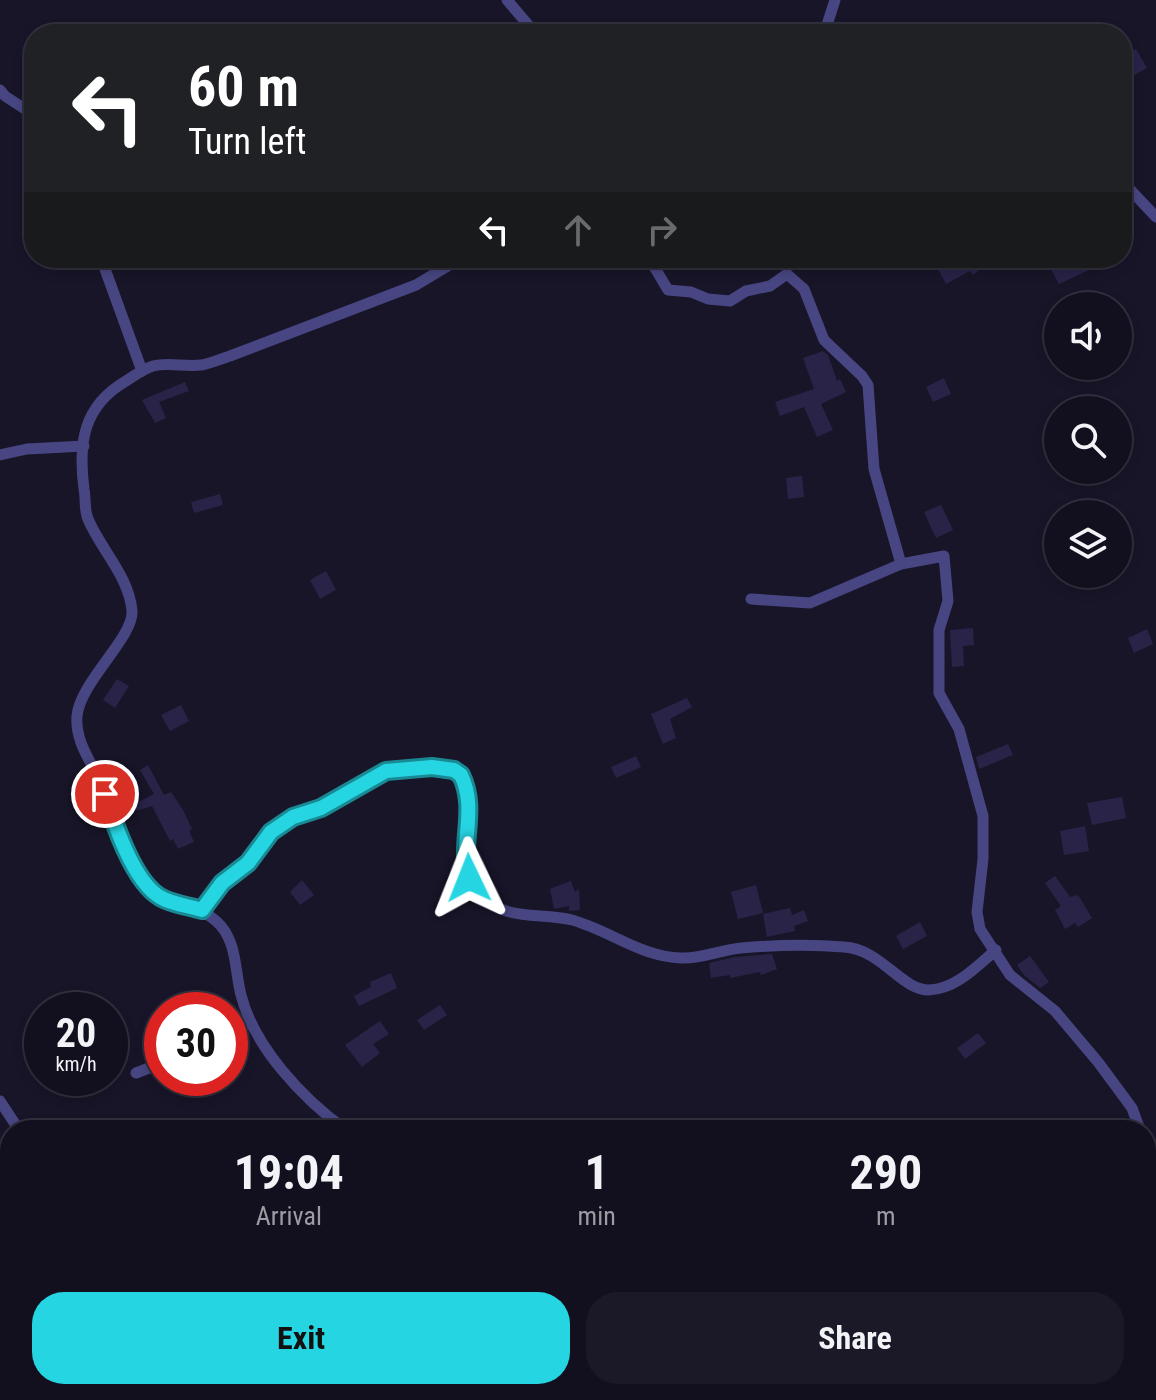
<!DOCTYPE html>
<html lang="en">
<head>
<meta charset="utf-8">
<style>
  :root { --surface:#12101f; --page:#1b1928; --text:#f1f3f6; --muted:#9c9da4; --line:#31303d; --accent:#26d5e2 }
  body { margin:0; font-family:"Roboto Condensed",sans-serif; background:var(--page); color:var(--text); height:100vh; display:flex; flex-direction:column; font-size:30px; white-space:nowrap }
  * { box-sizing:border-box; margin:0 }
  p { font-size:26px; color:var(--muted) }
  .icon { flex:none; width:44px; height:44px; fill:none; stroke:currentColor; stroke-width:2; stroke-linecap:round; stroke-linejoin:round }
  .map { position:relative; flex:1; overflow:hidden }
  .panel { position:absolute; left:0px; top:1120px; width:1156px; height:280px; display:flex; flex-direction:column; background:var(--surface); border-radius:32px 32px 0 0; box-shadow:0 4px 12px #0003,0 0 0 2px var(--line) }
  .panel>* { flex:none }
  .banner { position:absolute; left:24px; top:24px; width:1108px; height:244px; border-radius:32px; box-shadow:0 4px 12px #0003,0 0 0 2px var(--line); background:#202124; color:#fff; overflow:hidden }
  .controls { position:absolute; left:1044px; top:292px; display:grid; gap:16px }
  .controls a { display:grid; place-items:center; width:88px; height:88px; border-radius:50%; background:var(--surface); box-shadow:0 4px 12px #0003,0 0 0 2px var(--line); font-size:40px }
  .speed { position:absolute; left:24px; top:992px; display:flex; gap:16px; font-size:40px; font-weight:700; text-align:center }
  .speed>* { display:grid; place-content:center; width:104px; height:104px; border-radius:50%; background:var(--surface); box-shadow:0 4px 12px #0003,0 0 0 2px var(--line); line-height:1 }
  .speed small { font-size:20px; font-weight:400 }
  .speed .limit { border:12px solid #d22; background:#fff; color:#111 }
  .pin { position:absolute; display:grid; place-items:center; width:68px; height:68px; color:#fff; margin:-34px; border:4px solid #fff; border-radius:50%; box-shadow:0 2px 8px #0007 }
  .me { position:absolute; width:88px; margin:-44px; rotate:358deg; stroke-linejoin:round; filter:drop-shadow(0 0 6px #0008) }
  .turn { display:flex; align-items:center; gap:28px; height:168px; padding:0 32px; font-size:36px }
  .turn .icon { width:104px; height:104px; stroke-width:2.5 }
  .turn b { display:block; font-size:56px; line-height:68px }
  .lanes { display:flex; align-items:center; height:76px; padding:0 32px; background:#0003; justify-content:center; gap:40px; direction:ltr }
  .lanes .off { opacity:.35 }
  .eta { display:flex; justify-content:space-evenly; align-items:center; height:136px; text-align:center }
  .eta b { font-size:48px; font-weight:700; line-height:56px }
  .action { display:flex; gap:16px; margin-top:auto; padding:16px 32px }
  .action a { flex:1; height:92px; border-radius:32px; background:var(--accent); color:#111; font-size:32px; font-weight:700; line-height:92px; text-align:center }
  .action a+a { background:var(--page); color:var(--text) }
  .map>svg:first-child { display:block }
  .building { fill:#292348 }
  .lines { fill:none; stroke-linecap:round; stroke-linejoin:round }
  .street { stroke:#474682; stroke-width:11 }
  .route-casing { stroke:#198a93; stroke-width:20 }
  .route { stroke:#26d5e2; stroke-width:14 }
</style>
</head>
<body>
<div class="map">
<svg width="1156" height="1400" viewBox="0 0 1156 1400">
  <rect width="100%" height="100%" fill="#181529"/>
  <g class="building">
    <polygon points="1136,49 1147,68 1131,77 1122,56"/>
    <polygon points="959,258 994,258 973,275 970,271 946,284 938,269"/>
    <polygon points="1072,258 1115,258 1059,284 1051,269"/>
    <polygon points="823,351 828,355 837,381 840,379 846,392 821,404 833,430 817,437 804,407 780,416 775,402 814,389 803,358"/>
    <polygon points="944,378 951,394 933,402 926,387"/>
    <polygon points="185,382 189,391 159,402 166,418 155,423 142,400"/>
    <polygon points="1058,430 1058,471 1041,439"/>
    <polygon points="802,476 804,497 788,499 786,478"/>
    <polygon points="220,494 223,505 194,513 191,502"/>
    <polygon points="941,505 953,530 936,538 924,512"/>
    <polygon points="326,571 336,590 320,599 310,580"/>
    <polygon points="973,628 974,645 963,646 964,666 952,667 950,630"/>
    <polygon points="1147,629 1153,644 1134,653 1128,638"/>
    <polygon points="117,679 129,686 115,708 103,700"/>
    <polygon points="687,698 692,707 670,719 676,738 663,744 651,714"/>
    <polygon points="181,705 189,721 170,731 161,715"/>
    <polygon points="1008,744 1013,755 979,769 976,757"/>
    <polygon points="636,756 641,767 616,778 611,767"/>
    <polygon points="148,765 164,795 171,792 183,810 192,829 189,831 194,842 178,849 173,839 170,841 152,806 129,813 127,808 154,794 140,770"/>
    <polygon points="1122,797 1126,818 1092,825 1087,803"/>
    <polygon points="1085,826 1089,851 1064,855 1060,831"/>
    <polygon points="1055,876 1070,897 1078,895 1092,918 1078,927 1075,923 1065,929 1055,910 1061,906 1045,883"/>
    <polygon points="302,880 314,895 300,905 290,892"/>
    <polygon points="571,881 575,892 579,889 580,910 569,911 569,906 554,909 550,889"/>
    <polygon points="756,885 763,913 738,919 731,892"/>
    <polygon points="790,908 792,915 804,910 808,921 794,926 795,931 767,937 763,914"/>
    <polygon points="920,922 927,936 903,949 896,936"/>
    <polygon points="772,954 777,969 761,975 760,972 730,978 730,975 711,978 709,963 735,957"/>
    <polygon points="1030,956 1049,982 1040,988 1025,976 1017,965"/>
    <polygon points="391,973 397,988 359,1006 354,996 371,987 370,982"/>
    <polygon points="440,1005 447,1015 424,1030 417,1020"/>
    <polygon points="380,1021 389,1034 373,1044 380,1053 362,1067 345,1045"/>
    <polygon points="978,1033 986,1043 965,1059 957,1048"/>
  </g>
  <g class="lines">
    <g class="street">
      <polyline points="507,0 536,34"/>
      <polyline points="824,34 835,0"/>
      <polyline points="0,90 5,96 34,115"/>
      <polyline points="1122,181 1156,217"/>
      <polyline points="101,258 142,371"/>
      <polyline points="649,258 668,290 691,292 708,299 730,301 746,291 770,286 787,274 804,289 824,340 862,376 868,385 874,469 901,564 944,556 948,601 939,630 939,693 959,729 983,816 983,859 977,912 980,929 1010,975 1055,1011 1098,1062 1132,1108 1140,1130"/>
      <polyline points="0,455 27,449 84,446"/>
      <polyline points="751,599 810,603 901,564"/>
      <path d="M202 910 222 883 248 863 271 832 293 817 321 808 386 771 432 767 454 770 461 775 470 795C469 826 456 871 480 895 506 922 540 912 572 920 609 930 641 957 681 958 702 959 720 950 741 948 774 945 811 944 844 947 881 949 901 990 929 990 956 989 976 967 996 950"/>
      <polyline points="230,1036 250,1021"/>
      <polyline points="136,1073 162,1063"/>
      <polyline points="0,1101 19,1130"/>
      <path d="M346 1130C303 1099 254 1047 241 995 235 972 237 945 221 926 200 902 176 910 157 895 124 868 116 821 101 783 91 761 75 742 77 716 80 682 134 637 132 611 129 576 101 550 88 519 84 510 86 499 84 489 78 443 83 406 126 381 134 376 143 369 153 366 168 362 185 367 201 365 210 364 220 359 230 356L416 285 461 258"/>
      <polyline points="1146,1195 1156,1197"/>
      <polyline points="1146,1343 1156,1338"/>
      <polyline points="198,1390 206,1400"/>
      <polyline points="610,1390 621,1400"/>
      <polyline points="26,1400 39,1390"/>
      <polyline points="659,1400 673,1390"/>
      <polyline points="1027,1400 1045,1390"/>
    </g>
  </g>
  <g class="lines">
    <defs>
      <path id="route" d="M105 794C114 823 133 881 160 897 171 904 189 906 202 910L222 883 248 863 271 832 293 817 321 808 386 771 432 767 454 770 461 775C478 810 459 843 469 878"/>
    </defs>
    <use href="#route" class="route-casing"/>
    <use href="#route" class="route"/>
  </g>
</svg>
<div class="controls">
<a><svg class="icon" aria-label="sound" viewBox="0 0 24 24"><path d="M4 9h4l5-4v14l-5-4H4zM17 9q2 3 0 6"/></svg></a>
<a><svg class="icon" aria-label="search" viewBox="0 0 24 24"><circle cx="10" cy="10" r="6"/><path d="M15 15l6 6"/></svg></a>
<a><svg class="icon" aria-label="layers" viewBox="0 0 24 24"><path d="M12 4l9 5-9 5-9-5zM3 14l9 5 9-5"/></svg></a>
</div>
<div class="speed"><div>20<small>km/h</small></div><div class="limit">30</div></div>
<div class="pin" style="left:105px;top:794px;background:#d93025"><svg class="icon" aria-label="arrive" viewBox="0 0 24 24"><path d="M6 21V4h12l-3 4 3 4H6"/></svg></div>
<svg class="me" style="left:469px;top:878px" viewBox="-20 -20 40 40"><path d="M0-17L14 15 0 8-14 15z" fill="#26d5e2" stroke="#fff" stroke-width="4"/></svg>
<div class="banner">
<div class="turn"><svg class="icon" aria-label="left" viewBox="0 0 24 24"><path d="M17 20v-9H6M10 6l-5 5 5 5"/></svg><div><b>60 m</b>Turn left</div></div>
<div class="lanes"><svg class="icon" aria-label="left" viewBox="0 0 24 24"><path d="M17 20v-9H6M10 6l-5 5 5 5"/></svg><svg class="icon off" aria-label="ahead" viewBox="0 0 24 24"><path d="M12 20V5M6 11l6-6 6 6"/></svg><svg class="icon off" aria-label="right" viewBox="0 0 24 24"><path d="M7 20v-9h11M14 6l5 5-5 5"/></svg></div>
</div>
<section class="panel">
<div class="eta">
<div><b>19:04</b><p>Arrival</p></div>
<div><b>1</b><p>min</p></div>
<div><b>290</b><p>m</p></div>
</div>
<div class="action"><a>Exit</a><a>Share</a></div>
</section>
</div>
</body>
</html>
